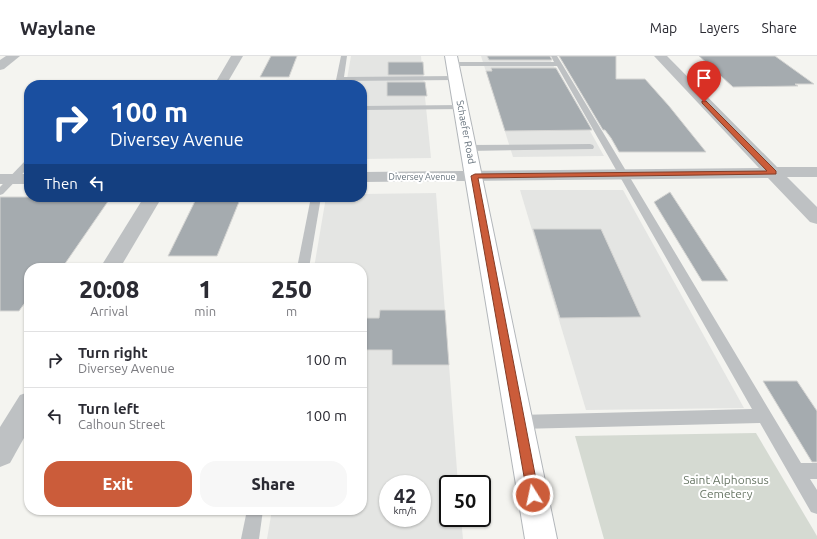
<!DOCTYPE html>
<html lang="en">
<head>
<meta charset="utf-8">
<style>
  :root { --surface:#fff; --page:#f7f7f7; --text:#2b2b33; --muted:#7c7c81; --line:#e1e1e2; --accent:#cb5c3a }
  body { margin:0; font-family:Ubuntu,sans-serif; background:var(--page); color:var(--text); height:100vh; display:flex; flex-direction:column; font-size:15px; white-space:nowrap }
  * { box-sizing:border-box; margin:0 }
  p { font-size:13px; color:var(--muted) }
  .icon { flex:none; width:22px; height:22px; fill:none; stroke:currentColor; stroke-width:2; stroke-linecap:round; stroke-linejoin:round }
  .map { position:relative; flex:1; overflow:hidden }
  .side { position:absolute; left:24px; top:207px; width:343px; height:252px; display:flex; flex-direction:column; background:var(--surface); border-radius:16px; box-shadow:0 1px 3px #0004 }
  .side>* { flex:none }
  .guide { position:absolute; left:24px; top:24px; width:343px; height:122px; border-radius:16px; box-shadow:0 1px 3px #0004; background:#1a4fa0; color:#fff; overflow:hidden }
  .speed { position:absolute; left:379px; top:419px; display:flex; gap:8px; font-size:20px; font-weight:700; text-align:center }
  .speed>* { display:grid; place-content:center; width:52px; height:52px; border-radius:50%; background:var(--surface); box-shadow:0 1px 3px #0004; line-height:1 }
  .speed small { font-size:10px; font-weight:400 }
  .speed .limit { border:2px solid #111; border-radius:6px; background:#fff; color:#111 }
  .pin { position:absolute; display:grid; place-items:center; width:34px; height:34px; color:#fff; margin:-41px -17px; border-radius:50% 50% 50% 0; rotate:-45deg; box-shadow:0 0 4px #0007 }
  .pin .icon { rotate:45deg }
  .me { position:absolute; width:44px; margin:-22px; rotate:350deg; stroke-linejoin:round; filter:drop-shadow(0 0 3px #0008) }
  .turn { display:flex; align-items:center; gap:14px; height:84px; padding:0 20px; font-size:18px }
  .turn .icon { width:52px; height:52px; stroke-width:2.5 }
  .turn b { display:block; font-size:28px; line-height:34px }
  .then { display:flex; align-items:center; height:38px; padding:0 20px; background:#0003; gap:8px; font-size:15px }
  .eta { display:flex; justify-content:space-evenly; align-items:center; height:68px; text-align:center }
  .eta b { font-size:24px; font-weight:800; line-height:28px }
  .action { display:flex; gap:8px; margin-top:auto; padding:8px 20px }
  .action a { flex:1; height:46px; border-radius:16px; background:var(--accent); color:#fff; font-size:16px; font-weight:800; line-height:46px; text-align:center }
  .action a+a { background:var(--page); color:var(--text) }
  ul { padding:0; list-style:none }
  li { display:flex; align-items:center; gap:12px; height:56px; padding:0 20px; border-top:1px solid var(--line) }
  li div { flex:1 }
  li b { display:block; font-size:15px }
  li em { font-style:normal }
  header { display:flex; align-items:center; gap:24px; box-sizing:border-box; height:56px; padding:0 20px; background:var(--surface); border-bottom:1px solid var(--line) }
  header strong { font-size:19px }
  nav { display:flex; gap:22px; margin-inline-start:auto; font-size:14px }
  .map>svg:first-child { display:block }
  .built { fill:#e4e5e3; fill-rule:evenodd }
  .green { fill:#d5dad2 }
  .building { fill:#a5abaf; stroke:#d5d5d3 }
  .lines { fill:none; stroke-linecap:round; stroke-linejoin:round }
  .secondary-casing { stroke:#b2b6ba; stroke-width:2 }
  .service { fill:#bec1c3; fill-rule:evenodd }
  .minor { fill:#bec1c3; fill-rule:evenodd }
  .secondary { fill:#fff; fill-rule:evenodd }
  .route { fill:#cb5c3a; stroke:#843c26 }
  .labels { text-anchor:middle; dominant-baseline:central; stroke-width:4; stroke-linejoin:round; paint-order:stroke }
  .far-street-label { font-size:9px; fill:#67737d; stroke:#fff }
  .street-label { font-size:10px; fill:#67737d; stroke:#fff }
  .near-park-label { font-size:12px; fill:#687665; stroke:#fff }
</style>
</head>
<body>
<header>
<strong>Waylane</strong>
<nav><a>Map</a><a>Layers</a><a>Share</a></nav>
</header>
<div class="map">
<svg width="817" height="483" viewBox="0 0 817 483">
  <rect width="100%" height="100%" fill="#f4f4f0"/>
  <g class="built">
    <polygon points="351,0 421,0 431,102 362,103 362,29 346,29"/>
    <polygon points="481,0 548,0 604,100 513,101"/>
    <polygon points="520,134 623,134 744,352 586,354"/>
    <path d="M436 137 458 428H448V462H461L463 483H267L272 454H362V212H314L326 141H362V138ZM388 428H422V462H388Z"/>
  </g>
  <polygon class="green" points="756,377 817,480 817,483 604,483 575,380"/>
  <g class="building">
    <polygon points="271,0 297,0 289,21 260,21"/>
    <polygon points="487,0 550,0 552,4 489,4"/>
    <polygon points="559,0 616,0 616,23 645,23 669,50 706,96 619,96 611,82 605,74 603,74"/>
    <polygon points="699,0 775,0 814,28 795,28 798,30 733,31"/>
    <polygon points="388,6 423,6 424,19 388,19"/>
    <polygon points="491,12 556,12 592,74 505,75 486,15 492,15"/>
    <polygon points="387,26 425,26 427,40 387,40"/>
    <polygon points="670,136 728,225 702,225 654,146"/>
    <polygon points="0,141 111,141 62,212 29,212 29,241 19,255 0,255"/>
    <polygon points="197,141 241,141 217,200 168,200"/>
    <polygon points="533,173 601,173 641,261 560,262"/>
    <polygon points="380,254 445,254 449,309 392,309 392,294 362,294 362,262 379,262"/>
    <polygon points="763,325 797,325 817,355 817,406 812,406"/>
  </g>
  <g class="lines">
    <defs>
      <polygon id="secondary" points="445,0 457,0 557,483 525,483"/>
    </defs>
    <use href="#secondary" class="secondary-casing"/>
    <g class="service">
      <polygon points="341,0 347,0 344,21 456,20 459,22 456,24 343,25 343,29 335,29"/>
      <polygon points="551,0 557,0 562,8 801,407 817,407 817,423 810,423 817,434 817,458 811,456 760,367 519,373 514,371 512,366 514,361 519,359 752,353 557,10 453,10 450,8 453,6 554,6"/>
      <polygon points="461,49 464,49 464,53 362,54 362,50"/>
      <polygon points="590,88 593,89 594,91 593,93 469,95 465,92 469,89"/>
      <polygon points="29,103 29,111 3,138 0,139 0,131 26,104"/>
      <polygon points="311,141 321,141 309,212 297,212"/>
      <polygon points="247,454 263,454 259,483 241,483"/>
    </g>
    <g class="minor">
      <polygon points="6,0 20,0 4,13 0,14 0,4"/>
      <polygon points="231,0 243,0 226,29 214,29"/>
      <polygon points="654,0 667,0 777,111 817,111 817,121 787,121 817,151 817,168 810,166 768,122 362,126 362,116 759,112"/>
      <rect x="0" y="118" width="29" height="10"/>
      <polygon points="144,141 162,141 120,212 100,212"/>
      <polygon points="29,336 29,373 10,407 0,411 0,371 20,339"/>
    </g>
    <use href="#secondary" class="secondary"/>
  </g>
  <polygon class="route" points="702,45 706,45 776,115 776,118 478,122 539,439 537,443 533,445 528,443 471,120 475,118 767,115 702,47"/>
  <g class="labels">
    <g class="far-street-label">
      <text x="422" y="121">Diversey Avenue</text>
    </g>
    <g class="street-label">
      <text transform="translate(466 76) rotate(79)">Schaefer Road</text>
    </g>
    <g class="near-park-label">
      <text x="726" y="423">Saint Alphonsus<tspan x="726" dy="14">Cemetery</tspan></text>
    </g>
  </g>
</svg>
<div class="speed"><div>42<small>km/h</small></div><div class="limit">50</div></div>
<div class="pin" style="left:704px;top:46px;background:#d93025"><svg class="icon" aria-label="arrive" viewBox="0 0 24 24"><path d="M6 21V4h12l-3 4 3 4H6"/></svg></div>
<svg class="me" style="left:533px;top:439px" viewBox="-20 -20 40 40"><circle r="17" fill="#cb5c3a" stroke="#fff" stroke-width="3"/><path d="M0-11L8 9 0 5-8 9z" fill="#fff"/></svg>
<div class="guide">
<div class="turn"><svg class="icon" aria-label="right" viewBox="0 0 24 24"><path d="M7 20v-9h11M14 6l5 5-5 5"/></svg><div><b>100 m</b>Diversey Avenue</div></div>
<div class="then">Then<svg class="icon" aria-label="left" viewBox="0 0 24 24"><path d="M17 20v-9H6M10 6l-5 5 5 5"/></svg></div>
</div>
<section class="side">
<div class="eta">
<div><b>20:08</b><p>Arrival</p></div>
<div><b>1</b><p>min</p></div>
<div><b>250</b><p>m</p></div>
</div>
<ul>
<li><svg class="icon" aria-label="right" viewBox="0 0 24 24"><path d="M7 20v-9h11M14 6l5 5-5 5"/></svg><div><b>Turn right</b><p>Diversey Avenue</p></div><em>100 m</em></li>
<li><svg class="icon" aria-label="left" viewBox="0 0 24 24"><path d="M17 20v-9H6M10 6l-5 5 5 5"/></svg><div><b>Turn left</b><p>Calhoun Street</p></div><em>100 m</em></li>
</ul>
<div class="action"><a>Exit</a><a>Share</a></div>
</section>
</div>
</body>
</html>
